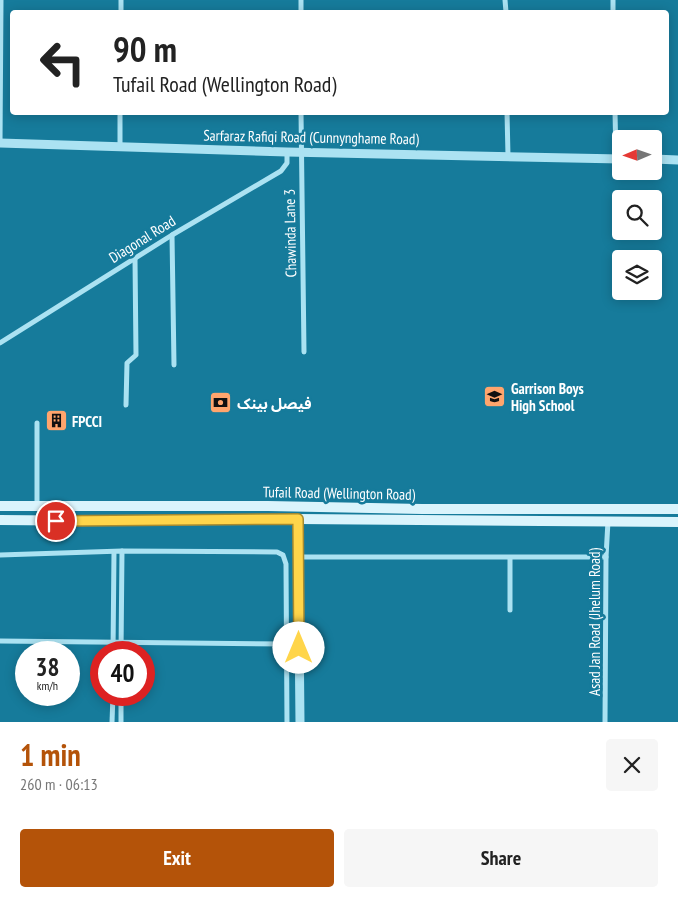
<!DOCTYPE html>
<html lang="en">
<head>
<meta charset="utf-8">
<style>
  :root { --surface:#fff; --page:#f6f6f6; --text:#222; --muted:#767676; --accent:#b45309 }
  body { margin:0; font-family:"PT Sans Narrow","Noto Sans Arabic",sans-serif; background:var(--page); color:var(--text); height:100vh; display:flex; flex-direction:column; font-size:19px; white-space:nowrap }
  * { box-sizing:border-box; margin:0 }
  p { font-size:16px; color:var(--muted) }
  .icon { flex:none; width:28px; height:28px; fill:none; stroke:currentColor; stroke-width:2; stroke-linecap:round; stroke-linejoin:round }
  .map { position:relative; height:722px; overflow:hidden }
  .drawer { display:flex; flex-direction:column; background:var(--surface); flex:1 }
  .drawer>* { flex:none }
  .hud { position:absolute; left:10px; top:10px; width:659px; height:105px; border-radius:5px; box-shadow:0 2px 12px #0003; background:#fff; color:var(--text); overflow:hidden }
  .needle { width:32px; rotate:268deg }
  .tools { position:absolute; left:612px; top:130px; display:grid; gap:10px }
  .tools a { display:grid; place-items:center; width:50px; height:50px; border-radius:5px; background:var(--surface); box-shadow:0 2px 12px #0003; font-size:25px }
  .speed { position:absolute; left:15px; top:641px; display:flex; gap:10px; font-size:25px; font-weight:700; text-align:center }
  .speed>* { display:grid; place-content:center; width:65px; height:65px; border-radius:50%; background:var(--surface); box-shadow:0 2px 12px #0003; line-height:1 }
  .speed small { font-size:12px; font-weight:400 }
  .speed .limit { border:8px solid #d22; background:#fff; color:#111 }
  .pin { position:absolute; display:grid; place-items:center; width:42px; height:42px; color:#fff; margin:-21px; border:2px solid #fff; border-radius:50%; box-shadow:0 1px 5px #0007 }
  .me { position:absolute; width:55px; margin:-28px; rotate:0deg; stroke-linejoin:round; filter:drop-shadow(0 0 4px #0008) }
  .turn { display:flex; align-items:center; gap:18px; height:105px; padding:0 20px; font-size:22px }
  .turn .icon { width:65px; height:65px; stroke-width:2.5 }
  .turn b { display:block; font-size:35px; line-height:42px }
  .round { display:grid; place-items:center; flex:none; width:52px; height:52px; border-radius:5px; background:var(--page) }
  .overview { display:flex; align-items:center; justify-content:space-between; height:85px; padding:0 20px }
  h1 { font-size:30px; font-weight:700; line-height:38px; color:var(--accent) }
  .action { display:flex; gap:10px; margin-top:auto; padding:10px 20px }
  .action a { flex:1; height:58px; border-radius:5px; background:var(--accent); color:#fff; font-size:20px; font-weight:700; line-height:58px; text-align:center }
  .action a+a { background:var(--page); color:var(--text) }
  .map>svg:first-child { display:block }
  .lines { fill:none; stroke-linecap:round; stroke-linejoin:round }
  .minor { stroke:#abe2f2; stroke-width:5 }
  .tertiary { stroke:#abe2f2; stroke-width:9 }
  .secondary { stroke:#daf4fc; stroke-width:10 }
  .route-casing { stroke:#a68a30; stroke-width:12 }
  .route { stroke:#ffd54a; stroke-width:9 }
  .labels { text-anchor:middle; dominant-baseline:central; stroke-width:5; stroke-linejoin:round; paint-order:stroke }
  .street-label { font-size:15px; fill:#fff; stroke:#167b9b }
  .poi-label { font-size:15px; font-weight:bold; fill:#fff; stroke:#167b9b; text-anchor:start }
</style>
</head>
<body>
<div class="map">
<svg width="678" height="722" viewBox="0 0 678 722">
  <rect width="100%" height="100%" fill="#167b9b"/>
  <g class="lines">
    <g class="minor">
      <polyline points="505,0 506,12"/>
      <polyline points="613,0 613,12"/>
      <polyline points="121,12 121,0"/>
      <polyline points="301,12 301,0"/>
      <polyline points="301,112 304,352"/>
      <polyline points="507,112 508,156"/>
      <polyline points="615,112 616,158"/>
      <polyline points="0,143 1,0"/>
      <polyline points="120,146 120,112"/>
      <polyline points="172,235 174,365"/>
      <polyline points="0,343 172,235 281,171 287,163 287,152"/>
      <polyline points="126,405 127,363 136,355 135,259"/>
      <polyline points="37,506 37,423"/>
      <polyline points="0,555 122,551 277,552 283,555 286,564 287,722"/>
      <polyline points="299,557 606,557"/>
      <polyline points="510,610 510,558"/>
      <polyline points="0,641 285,644"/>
      <polyline points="113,652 114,552"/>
      <polyline points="121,652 122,551"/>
      <polyline points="112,722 113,695"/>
      <polyline points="121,722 121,695"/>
      <polyline points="605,722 606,557 608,521"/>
    </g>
    <g class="tertiary">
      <polyline points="0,143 287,152 621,159"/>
      <polyline points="654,159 678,160"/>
      <polyline points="298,519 300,722"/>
    </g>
    <g class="secondary">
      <polyline points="0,506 268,506 422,509 678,509"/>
      <polyline points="0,520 112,521 298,519 678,522"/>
    </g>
  </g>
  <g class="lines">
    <defs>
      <polyline id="route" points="56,521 298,519 299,648"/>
    </defs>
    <use href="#route" class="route-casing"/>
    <use href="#route" class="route"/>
  </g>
  <defs>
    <symbol id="school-square" viewBox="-11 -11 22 22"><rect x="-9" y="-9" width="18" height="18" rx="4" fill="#ffa56d" stroke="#167b9b"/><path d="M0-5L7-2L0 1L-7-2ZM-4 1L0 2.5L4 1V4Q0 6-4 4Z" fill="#111"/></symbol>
    <symbol id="bank-square" viewBox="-11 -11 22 22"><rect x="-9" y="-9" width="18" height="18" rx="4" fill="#ffa56d" stroke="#167b9b"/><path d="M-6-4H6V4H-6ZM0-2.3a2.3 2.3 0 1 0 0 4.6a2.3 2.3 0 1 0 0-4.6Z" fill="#111"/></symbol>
    <symbol id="building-square" viewBox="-11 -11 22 22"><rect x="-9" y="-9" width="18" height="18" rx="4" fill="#ffa56d" stroke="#167b9b"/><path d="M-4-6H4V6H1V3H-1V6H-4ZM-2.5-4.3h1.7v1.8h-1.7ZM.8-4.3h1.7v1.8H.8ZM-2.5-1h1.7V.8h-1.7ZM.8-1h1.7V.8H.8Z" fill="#111"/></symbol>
  </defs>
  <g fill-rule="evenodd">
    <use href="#school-square" x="482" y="384" width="25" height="25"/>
    <use href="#bank-square" x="208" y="390" width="25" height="25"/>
    <use href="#building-square" x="44" y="408" width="25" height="25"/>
  </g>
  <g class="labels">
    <g class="street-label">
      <text transform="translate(311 137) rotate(1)">Sarfaraz Rafiqi Road (Cunnynghame Road)</text>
      <text transform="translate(290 233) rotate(-91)">Chawinda Lane 3</text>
      <text transform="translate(142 239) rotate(-32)">Diagonal Road</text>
      <text transform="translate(339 493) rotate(1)">Tufail Road (Wellington Road)</text>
      <text transform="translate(594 622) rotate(-90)">Asad Jan Road (Jhelum Road)</text>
    </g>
    <g class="poi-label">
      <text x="511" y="388">Garrison Boys<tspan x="511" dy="17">High School</tspan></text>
      <text x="237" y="403">فیصل بینک</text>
      <text x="72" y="421">FPCCI</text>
    </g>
  </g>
</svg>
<div class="tools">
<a><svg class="needle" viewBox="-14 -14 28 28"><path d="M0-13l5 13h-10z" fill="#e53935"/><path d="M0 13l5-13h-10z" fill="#767676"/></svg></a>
<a><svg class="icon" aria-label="search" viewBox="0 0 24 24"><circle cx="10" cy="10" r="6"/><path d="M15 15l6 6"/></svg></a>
<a><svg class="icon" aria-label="layers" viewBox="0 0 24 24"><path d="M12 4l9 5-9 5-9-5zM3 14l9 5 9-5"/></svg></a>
</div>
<div class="speed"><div>38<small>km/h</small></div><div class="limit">40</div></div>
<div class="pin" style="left:56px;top:521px;background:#d93025"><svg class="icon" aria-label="arrive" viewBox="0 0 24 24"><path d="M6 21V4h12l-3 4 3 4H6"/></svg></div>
<svg class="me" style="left:299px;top:648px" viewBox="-20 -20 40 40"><circle r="19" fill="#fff"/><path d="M0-13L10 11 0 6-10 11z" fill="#ffd54a"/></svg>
<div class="hud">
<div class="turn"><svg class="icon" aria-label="left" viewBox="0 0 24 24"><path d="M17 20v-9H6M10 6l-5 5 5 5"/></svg><div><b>90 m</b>Tufail Road (Wellington Road)</div></div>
</div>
</div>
<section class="drawer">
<div class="overview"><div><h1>1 min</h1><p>260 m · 06:13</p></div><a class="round"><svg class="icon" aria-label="close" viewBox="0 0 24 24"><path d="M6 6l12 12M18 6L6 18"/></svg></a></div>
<div class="action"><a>Exit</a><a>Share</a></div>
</section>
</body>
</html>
